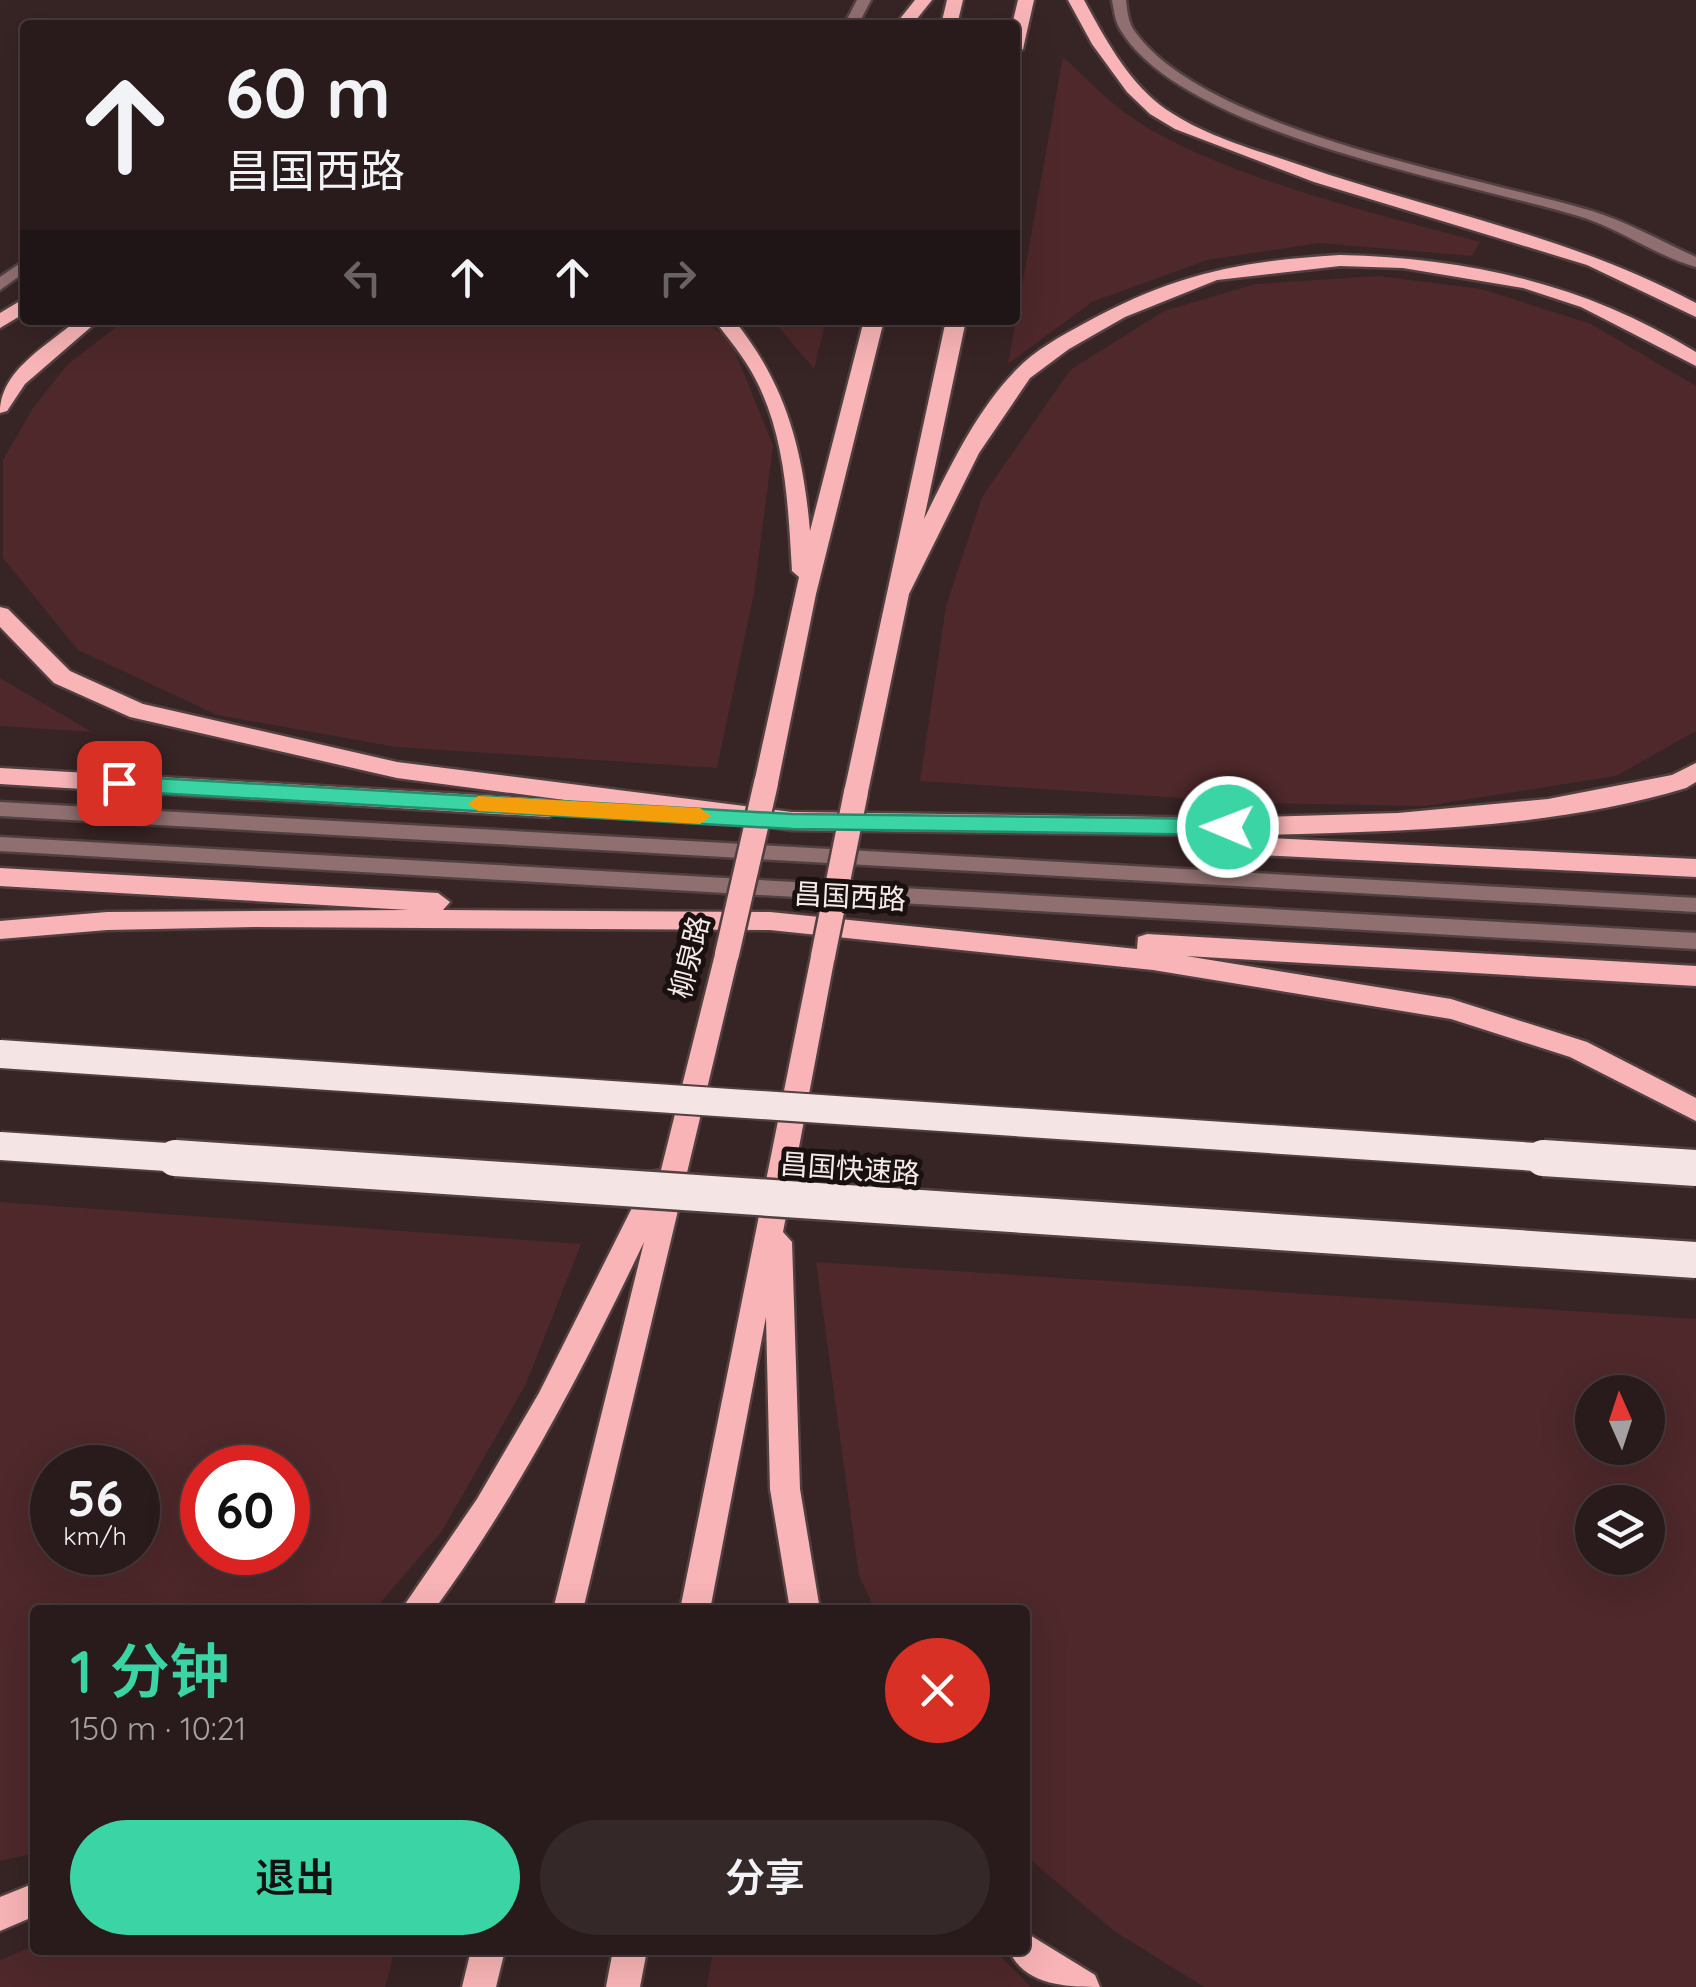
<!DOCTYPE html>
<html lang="zh">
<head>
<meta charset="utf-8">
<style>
  :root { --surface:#291b1c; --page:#352829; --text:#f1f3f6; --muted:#a5a1a3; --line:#45393b; --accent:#3bd4a4 }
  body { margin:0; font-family:Quicksand,"Noto Sans SC",sans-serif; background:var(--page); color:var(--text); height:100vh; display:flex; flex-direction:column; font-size:38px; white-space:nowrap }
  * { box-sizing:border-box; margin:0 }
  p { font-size:32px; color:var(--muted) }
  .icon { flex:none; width:55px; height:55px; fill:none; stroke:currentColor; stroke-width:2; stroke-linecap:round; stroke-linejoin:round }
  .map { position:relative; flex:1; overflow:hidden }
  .panel { position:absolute; left:30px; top:1605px; width:1000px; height:350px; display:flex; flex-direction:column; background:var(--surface); border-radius:10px; box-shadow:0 10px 40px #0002,0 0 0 2px var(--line) }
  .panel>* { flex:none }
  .hud { position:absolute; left:20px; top:20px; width:1000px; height:305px; border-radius:10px; box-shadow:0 10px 40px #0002,0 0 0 2px var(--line); background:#291b1c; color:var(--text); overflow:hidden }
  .needle { width:65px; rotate:357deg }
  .buttons { position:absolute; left:1575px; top:1375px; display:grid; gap:20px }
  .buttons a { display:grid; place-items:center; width:90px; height:90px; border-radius:50%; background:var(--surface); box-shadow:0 10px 40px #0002,0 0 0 2px var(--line); font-size:50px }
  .speed { position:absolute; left:30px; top:1445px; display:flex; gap:20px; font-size:50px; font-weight:700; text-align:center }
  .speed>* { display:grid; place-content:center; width:130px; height:130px; border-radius:50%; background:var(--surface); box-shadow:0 10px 40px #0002,0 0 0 2px var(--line); line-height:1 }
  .speed small { font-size:25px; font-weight:400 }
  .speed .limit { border:15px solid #d22; background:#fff; color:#111 }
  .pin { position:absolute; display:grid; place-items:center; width:85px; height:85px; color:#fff; margin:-42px; border-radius:20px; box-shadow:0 5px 15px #0006 }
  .me { position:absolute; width:110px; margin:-55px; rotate:271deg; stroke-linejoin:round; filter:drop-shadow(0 0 8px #0008) }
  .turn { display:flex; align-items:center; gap:35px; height:210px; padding:0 40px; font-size:45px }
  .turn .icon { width:130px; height:130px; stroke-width:2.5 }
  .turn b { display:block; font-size:70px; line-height:85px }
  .lanes { display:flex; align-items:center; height:95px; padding:0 40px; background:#0003; justify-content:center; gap:50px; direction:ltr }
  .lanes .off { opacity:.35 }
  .round { display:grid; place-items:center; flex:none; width:105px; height:105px; border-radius:52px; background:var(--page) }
  .headline { display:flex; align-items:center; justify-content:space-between; height:170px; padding:0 40px }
  h1 { font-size:60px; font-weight:600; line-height:75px; color:var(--accent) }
  .cta { display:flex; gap:20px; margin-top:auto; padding:20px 40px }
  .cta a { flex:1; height:115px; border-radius:60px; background:var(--accent); color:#111; font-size:40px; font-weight:600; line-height:115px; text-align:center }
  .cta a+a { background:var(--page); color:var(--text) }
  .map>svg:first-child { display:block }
  .green { fill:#4e282a; fill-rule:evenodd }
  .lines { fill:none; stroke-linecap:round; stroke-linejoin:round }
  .lane-casing { stroke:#524040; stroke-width:5 }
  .primary-casing { stroke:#524040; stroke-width:5 }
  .lane { fill:#906f70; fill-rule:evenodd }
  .primary { fill:#f8b4b6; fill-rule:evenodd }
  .primary-bridge-casing { stroke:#524040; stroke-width:29; stroke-linecap:butt }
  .highway-bridge-far1-casing { stroke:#524040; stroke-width:32; stroke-linecap:butt }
  .highway-bridge-casing { stroke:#524040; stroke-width:41; stroke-linecap:butt }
  .primary-bridge { stroke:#f8b4b6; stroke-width:24 }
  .highway-bridge-far1 { stroke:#f5e4e4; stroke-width:28 }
  .highway-bridge { stroke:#f5e4e4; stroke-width:36 }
  .route { fill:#3bd4a4; stroke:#268a6b; stroke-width:2.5 }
  .slow { fill:#f59e0b }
  .labels { text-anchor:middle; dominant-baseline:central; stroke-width:10; stroke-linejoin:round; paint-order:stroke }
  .street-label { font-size:28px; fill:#f6e9e9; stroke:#191010 }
</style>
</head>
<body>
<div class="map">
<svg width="1696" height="1987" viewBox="0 0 1696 1987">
  <rect width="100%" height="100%" fill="#372425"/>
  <g class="green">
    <path d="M1063 57C1082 74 1100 93 1120 109 1203 173 1378 214 1480 242L1472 256 1319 243 1207 260 1092 302 1008 364Z"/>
    <polygon points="1378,276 1482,289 1591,324 1696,386 1696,731 1616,776 1426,806 1258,803 920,781 946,606 982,497 1070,370 1164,311 1255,284"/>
    <polygon points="125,320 703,320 731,341 773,446 754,593 717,768 396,747 217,715 78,650 3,558 3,460 33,408 67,365"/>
    <polygon points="773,320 826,320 814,369"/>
    <polygon points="0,678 92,732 0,726"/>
    <path d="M0 1202 581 1244 526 1384 442 1531 374 1610H35V1853L0 1861ZM52 1468H138V1552H52ZM202 1468H288V1552H202Z"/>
    <path d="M816 1262 1696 1319V1987H1204L1114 1931 1025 1855V1610H875L859 1576ZM1648 1392V1448H1592V1392ZM1648 1502V1558H1592V1502Z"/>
    <polygon points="35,1946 35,1950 395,1950 385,1987 0,1987 0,1960"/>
    <polygon points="713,1950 994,1950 1031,1987 707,1987"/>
  </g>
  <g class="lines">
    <defs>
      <g id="lane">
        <polygon points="857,0 871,0 858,25 844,25"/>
        <path d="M1112 0H1126C1127 9 1128 21 1133 29 1202 131 1475 176 1592 211 1628 222 1662 242 1696 257V267C1657 256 1623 231 1585 218 1469 182 1183 136 1120 29 1115 21 1114 10 1112 0Z"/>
        <polygon points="25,260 25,272 0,290 0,277"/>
        <polygon points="0,802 1696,898 1696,912 0,816"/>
        <polygon points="0,837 1696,933 1696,949 0,851"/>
      </g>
      <g id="primary">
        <polygon points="915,0 932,0 912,25 895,25"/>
        <polygon points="947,0 963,0 957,25 941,25"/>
        <polygon points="1018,0 1034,0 1023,49 1015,54 1012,25"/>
        <path d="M1068 0H1084C1104 37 1126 78 1160 105 1200 135 1253 149 1300 165 1433 211 1571 236 1696 303V317L1587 265 1314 182 1175 129 1150 114 1127 92 1092 44Z"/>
        <path d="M1340 255C1469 258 1585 284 1696 352V366L1581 307 1523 288 1403 268 1340 266 1217 280 1125 317 1069 349 1030 378 979 453 909 594 868 792 856 801 848 798 844 792 946 320H966L924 519C950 467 976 411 1016 370 1035 350 1061 336 1085 323 1175 274 1239 261 1340 255Z"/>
        <polygon points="25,298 25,313 0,328 0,313"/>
        <path d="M77 320H99L25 384 7 411 0 413C0 370 47 346 77 320Z"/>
        <path d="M714 320H734C786 384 803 450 810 531L864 320H884L816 594 778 783 766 791 754 783 799 577 792 571C788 506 786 437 755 378 744 357 729 339 714 320Z"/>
        <path d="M0 607 8 609 70 671 143 704 397 762 792 812 1228 818 1398 813 1548 799 1672 775 1696 763V782L1686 788C1540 832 1380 831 1229 836L1696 859V877L1198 852 1186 843 1194 835 792 830 397 778 130 717 54 683 0 627Z"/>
        <polygon points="0,768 549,799 561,808 549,817 0,784"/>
        <polygon points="0,868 438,893 450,902 443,910 770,912 1137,949 1138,937 1147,934 1696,966 1696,986 1186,956 1451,999 1587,1042 1696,1098 1696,1121 1570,1057 1451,1019 1153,970 770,930 254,927 107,930 0,939 0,921 107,912 409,910 0,886"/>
        <path d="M727 944 736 947 739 954 583 1610H553L644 1242C583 1370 518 1495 434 1610H401L477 1499 539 1393 650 1172 661 1170 715 954 718 947Z"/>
        <polygon points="823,946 832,949 835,956 783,1232 792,1242 800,1489 820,1610 790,1610 770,1489 766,1317 710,1610 680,1610 811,956 814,949"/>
        <polygon points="35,1883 35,1916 0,1931 0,1897"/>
        <path d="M1025 1932 1095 1975 1100 1987C1067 1987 1024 1986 1009 1950H1025Z"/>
        <polygon points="471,1950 505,1950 496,1987 462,1987"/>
        <polygon points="613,1950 647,1950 640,1987 606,1987"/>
      </g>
    </defs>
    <use href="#lane" class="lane-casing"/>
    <use href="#primary" class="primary-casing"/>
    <use href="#lane" class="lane"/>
    <use href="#primary" class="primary"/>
    <defs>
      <g id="primary-bridge">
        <polyline points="727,954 766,783"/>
        <polyline points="823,956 856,792"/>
      </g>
      <g id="highway-bridge-far1">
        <polyline points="0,1054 1581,1160"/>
        <polyline points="0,1146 212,1160"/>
      </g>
      <g id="highway-bridge">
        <polyline points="175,1158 1696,1260"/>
        <polyline points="1543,1158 1696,1168"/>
      </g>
    </defs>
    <use href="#primary-bridge" class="primary-bridge-casing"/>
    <use href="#highway-bridge-far1" class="highway-bridge-far1-casing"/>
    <use href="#highway-bridge" class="highway-bridge-casing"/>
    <use href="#primary-bridge" class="primary-bridge"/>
    <use href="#highway-bridge-far1" class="highway-bridge-far1"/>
    <use href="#highway-bridge" class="highway-bridge"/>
  </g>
  <polygon class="route" points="119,776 792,814 1228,819 1239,827 1228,835 792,829 119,791 108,783"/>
  <polygon class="slow" points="478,796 700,808 711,816 700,824 478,811 468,804"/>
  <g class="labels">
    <g class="street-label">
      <text transform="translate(850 896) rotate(3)">昌国西路</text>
      <text transform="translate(689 957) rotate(-76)">柳泉路</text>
      <text transform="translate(850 1168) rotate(4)">昌国快速路</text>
    </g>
  </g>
</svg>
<div class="buttons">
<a><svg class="needle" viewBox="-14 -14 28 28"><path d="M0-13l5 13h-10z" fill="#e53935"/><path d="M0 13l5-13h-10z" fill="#a5a1a3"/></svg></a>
<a><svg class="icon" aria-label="layers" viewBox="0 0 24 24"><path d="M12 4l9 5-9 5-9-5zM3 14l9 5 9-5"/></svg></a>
</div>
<div class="speed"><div>56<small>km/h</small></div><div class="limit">60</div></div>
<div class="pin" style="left:119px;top:783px;background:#d93025"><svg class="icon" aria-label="arrive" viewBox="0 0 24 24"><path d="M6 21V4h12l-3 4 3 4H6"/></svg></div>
<svg class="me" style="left:1228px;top:827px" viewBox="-20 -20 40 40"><circle r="17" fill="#3bd4a4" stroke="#fff" stroke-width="3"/><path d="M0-11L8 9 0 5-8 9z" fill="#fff"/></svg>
<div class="hud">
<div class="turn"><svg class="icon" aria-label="ahead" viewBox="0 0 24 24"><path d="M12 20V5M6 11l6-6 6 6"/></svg><div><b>60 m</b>昌国西路</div></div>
<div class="lanes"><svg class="icon off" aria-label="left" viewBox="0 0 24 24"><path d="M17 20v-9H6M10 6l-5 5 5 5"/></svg><svg class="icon" aria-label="ahead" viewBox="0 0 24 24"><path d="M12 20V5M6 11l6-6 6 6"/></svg><svg class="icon" aria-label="ahead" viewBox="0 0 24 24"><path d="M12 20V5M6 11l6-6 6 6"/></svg><svg class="icon off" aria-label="right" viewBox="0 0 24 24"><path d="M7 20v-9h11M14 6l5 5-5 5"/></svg></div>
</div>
<section class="panel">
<div class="headline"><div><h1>1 分钟</h1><p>150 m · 10:21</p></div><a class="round" style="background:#d93025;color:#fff"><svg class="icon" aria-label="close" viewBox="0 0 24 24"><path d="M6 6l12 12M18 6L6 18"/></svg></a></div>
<div class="cta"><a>退出</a><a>分享</a></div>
</section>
</div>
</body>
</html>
